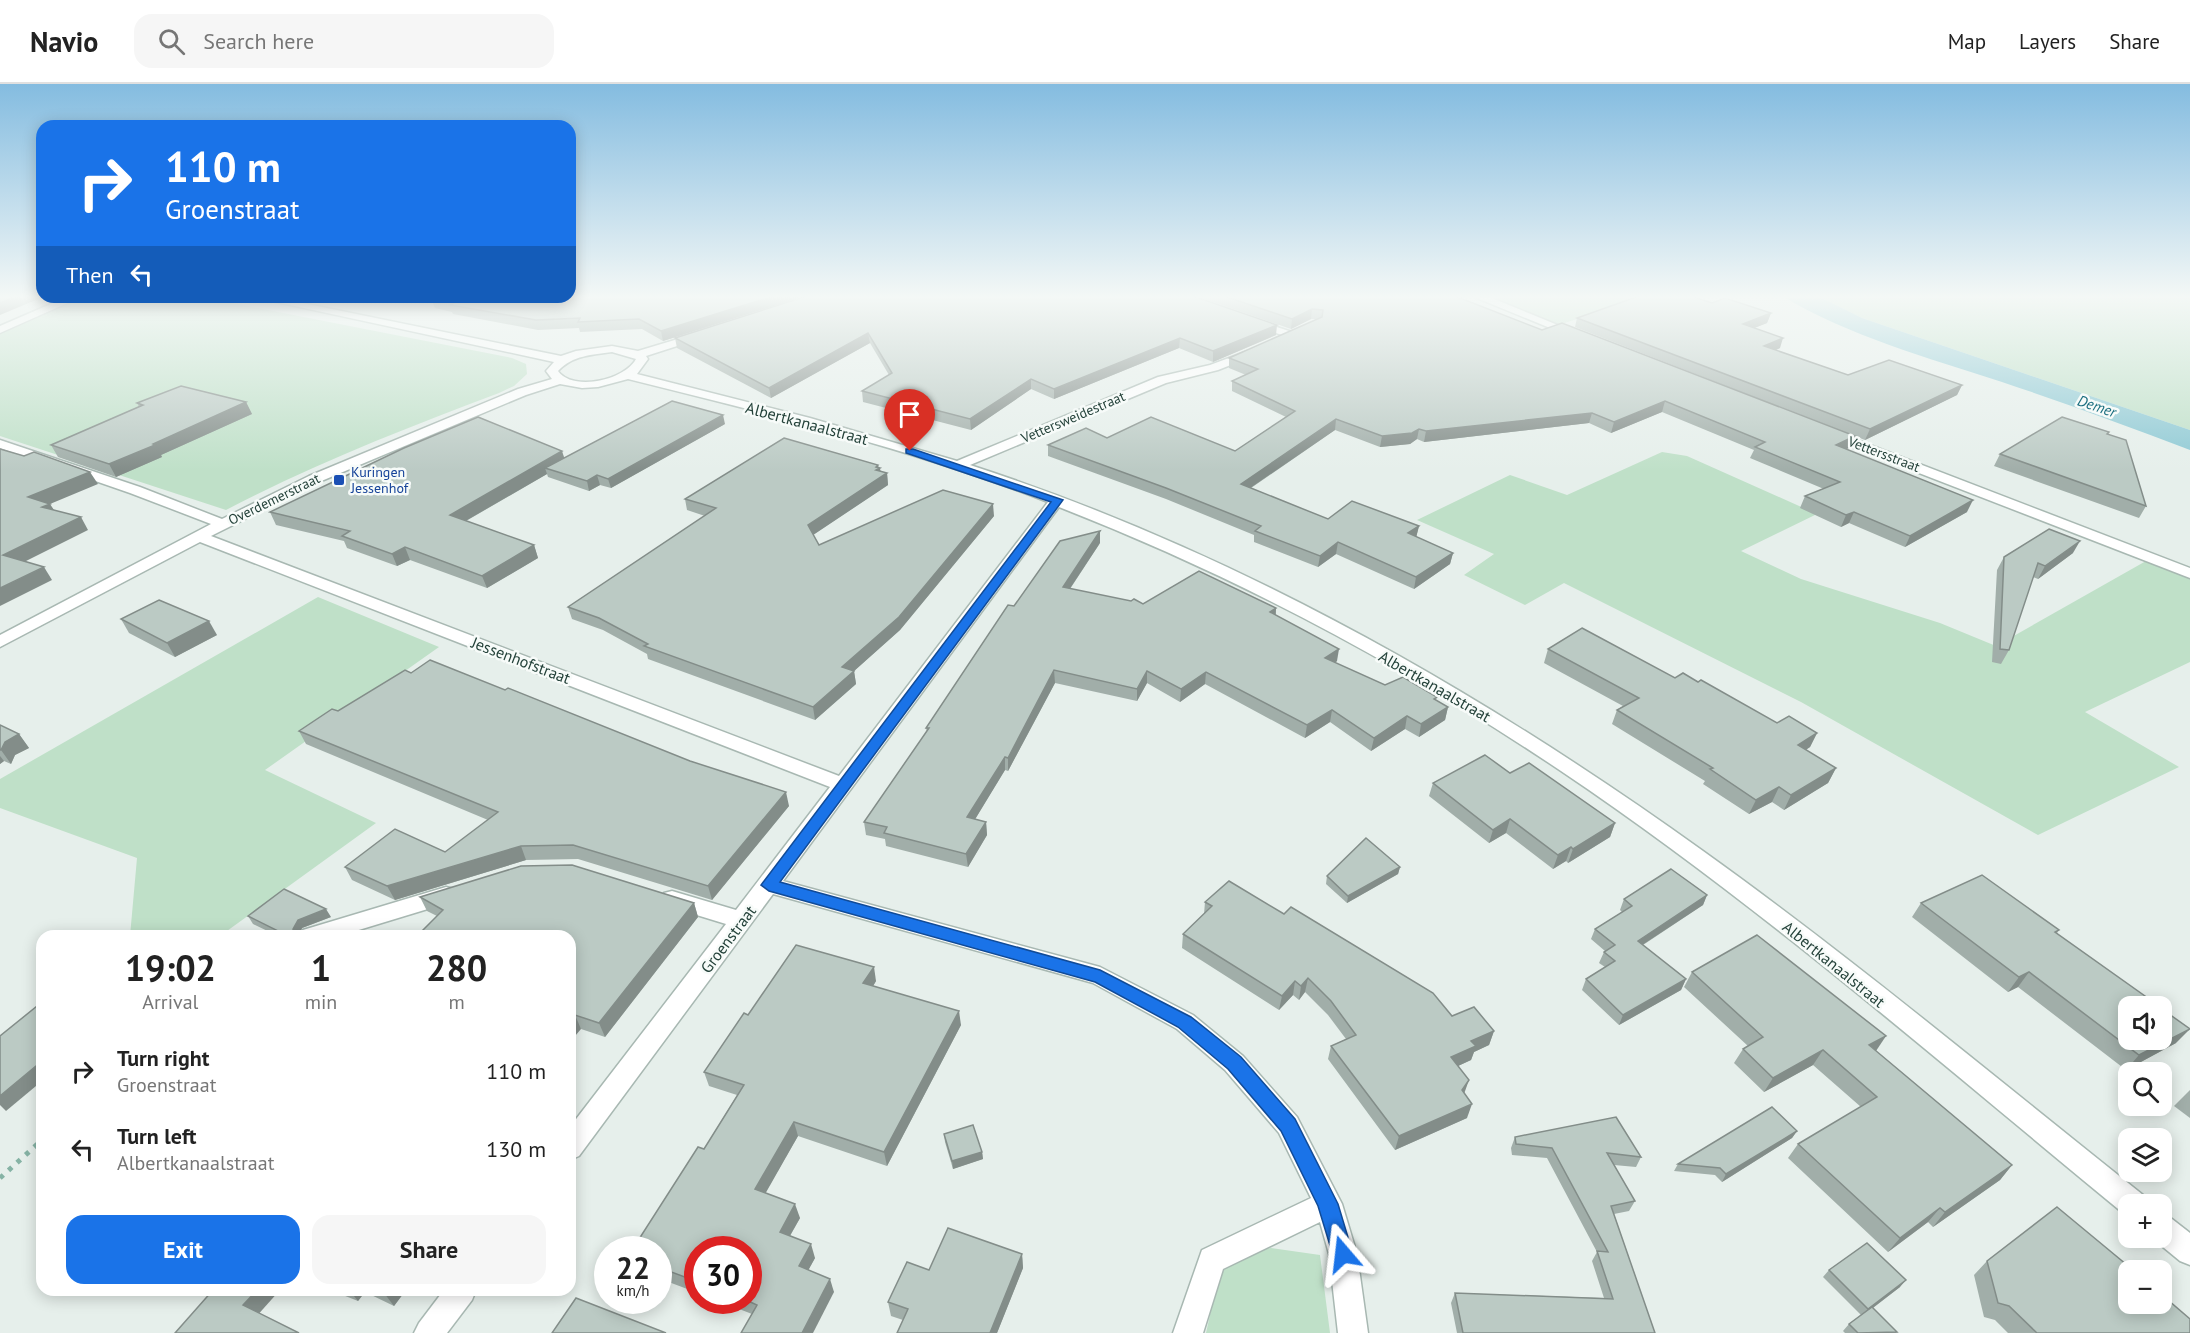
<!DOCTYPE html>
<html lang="en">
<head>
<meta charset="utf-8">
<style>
  :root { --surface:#fff; --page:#f6f6f6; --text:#222; --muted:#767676; --line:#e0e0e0; --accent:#1a73e8 }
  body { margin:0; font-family:"PT Sans",sans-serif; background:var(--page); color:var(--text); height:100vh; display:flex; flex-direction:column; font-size:22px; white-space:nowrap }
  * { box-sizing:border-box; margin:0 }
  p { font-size:20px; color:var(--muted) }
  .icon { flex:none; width:33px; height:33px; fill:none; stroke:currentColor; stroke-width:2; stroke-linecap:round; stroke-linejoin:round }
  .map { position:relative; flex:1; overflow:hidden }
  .sheet { position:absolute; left:36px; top:846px; width:540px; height:366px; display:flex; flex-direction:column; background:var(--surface); border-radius:18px; box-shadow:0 3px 15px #0003 }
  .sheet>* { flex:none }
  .guide { position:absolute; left:36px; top:36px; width:540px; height:183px; border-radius:18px; box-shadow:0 3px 15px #0003; background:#1a73e8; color:#fff; overflow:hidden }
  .controls { position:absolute; left:2118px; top:912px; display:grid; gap:12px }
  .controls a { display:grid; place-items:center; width:54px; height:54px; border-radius:12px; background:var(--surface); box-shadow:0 3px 15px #0003; font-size:30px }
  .speed { position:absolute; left:594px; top:1152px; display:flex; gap:12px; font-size:30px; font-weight:700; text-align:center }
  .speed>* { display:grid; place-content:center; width:78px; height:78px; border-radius:50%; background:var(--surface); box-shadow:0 3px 15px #0003; line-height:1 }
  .speed small { font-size:15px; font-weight:400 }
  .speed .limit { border:9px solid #d22; background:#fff; color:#111 }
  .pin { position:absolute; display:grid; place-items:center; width:51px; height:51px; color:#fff; margin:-62px -26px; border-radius:50% 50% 50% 0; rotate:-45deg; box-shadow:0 0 6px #0007 }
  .pin .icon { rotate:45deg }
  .me { position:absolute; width:66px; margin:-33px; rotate:343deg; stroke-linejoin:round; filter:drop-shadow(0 0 4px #0008) }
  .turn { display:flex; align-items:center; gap:21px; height:126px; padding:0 30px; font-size:27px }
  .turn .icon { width:78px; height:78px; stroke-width:2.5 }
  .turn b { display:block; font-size:42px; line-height:51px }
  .then { display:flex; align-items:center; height:57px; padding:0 30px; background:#0003; gap:12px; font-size:22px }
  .eta { display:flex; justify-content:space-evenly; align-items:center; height:102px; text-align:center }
  .eta b { font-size:36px; font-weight:700; line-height:42px }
  .action { display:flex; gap:12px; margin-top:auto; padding:12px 30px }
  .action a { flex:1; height:69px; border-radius:18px; background:var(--accent); color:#fff; font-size:24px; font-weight:700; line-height:69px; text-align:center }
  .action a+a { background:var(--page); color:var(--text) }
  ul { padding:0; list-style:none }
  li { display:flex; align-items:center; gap:18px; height:78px; padding:0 30px }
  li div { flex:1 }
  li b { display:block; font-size:22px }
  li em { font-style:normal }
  header { display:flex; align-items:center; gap:36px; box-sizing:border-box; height:84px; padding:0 30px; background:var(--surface); border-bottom:2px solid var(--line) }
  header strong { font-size:28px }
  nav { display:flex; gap:33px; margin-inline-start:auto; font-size:21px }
  .search { width:420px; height:54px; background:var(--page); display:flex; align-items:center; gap:15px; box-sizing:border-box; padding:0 21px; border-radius:18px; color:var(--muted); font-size:22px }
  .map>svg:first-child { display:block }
  .green { fill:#bfe0c8 }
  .water { fill:#8ec9d4 }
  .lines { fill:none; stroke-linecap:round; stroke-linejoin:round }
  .minor-casing { stroke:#a8b8b2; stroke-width:3 }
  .path { stroke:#86b3a5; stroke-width:5; stroke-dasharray:4.5 7; stroke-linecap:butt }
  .minor { fill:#fff; fill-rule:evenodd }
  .wall { fill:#a1aea9 }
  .shaded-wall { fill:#838d89 }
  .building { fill:#bbcac4; stroke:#838d89; stroke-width:1.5 }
  .route { fill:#1a73e8; stroke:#114b97; stroke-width:1.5 }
  .transit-dot { fill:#1a4fb4; stroke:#f7fbf9; stroke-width:2 }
  .labels { text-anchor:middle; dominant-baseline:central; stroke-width:5; stroke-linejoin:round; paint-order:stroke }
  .far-street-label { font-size:14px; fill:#24423a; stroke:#f7fbf9 }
  .far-transit-label { font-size:14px; fill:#164399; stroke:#f7fbf9; text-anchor:start }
  .far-water-label { font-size:15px; font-style:italic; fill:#1c6f80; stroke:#f7fbf9 }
  .street-label { font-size:16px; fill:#24423a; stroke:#f7fbf9 }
</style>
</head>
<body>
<header>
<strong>Navio</strong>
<div class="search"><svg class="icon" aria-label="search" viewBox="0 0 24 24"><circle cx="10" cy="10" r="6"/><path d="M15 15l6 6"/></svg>Search here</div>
<nav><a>Map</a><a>Layers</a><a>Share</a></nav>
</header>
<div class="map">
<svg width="2190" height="1249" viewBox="0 0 2190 1249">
  <rect width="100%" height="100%" fill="#e6efeb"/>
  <g class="green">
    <polygon points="1504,212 1651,212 1558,241 1494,215"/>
    <polygon points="1818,212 2190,212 2190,346 1862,234"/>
    <path d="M84 213H202L512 274 526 280 527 290 514 302 499 309C406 344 314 380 226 426L0 352V250Z"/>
    <polygon points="1662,368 1687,372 1817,430 1741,467 1801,495 1940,539 1996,562 2146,477 2190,494 2190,578 2085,628 2179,683 2038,751 1801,618 1564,499 1525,521 1464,491 1494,470 1417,436 1510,391 1567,411"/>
    <polygon points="318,513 439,563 265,686 376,739 220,852 130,852 137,774 0,724 0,695"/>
    <path d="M1271 1164 1320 1171 1330 1249H1206C1218 1200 1213 1171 1271 1164Z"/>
  </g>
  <path class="water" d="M1782 212H1818L1862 234 2190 346V366C2127 342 2065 319 2002 298 1928 274 1849 252 1782 212Z"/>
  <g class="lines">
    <defs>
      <g id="minor">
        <polygon points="1472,212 1487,212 1582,251 1572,253"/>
        <polygon points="67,213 81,213 0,249 0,242"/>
        <path d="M253 213H273L561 272 576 267 612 262 638 267 698 249 704 252 702 254 646 272 648 275 637 290 810 334 957 377 1158 293 1210 281 1248 267H1256V271L1218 286 1166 299 970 381C1233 466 1479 606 1703 767 1854 875 1997 995 2143 1111L2146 1120H2128V1131L2123 1129C1939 978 1759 820 1561 687 1403 581 1236 492 1059 423L783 797 1100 883 1193 931 1243 972 1297 1033 1342 1120 1357 1170 1368 1249H1338L1329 1170 1320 1138 1223 1185 1203 1249H1173L1202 1166 1311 1114 1279 1049 1225 986 1177 945 1093 899 773 810 579 1072 570 1076V1043L726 840 664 821 661 815 664 809 672 807 736 826 830 703 200 458 0 563V551L211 440 130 409 0 364V356L140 403 222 435 309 392 518 305 552 295 546 287 554 278ZM612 268 636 275C625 296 573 308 558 287 573 271 592 271 612 268ZM628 295C769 330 912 365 1048 418L839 692 211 452 319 398 526 311 560 300 582 304 598 303Z"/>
        <polygon points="1253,235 1295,249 1297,251 1291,254 1249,240 1248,238"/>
        <polygon points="1831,346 2190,484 2190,494 1826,353 1825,350"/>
        <polygon points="446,803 454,805 457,811 454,817 339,852 300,852 303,846"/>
        <polygon points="2162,1131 2172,1135 2190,1149 2190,1181 2180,1177 2152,1154 2162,1154"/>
        <polygon points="444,1206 476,1206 472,1216 447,1249 414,1249 419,1239"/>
      </g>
    </defs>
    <use href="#minor" class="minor-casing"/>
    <polyline class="path" points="0,1094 42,1056"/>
    <use href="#minor" class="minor"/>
  </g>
  <g class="wall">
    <polygon points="805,212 663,257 642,245 580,248 579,244 538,246 453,230 452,228 435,224 431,215"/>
    <polygon points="807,212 1276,251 1213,278 1179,264 1054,315 1031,305 971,346 863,318 862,307 889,291 870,259 771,314 677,264 675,254"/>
    <polygon points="1196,212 1469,212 1461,215 1542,246 1855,352 1851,363 1846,365 1967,428 1905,463 1849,439 1841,443 1800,424 1805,412 1824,405 1750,374 1754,366 1662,328 1611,349 1589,339 1424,358 1417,355 1410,360 1380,363 1335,346 1251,404 1328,435 1419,442 1416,453 1453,469 1450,480 1414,505 1336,470 1318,483 1254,458 1254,451 1166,415 1048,372 1048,361 1107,354 1235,367 1286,333 1232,307 1232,297 1246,291 1229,284 1229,274 1318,235 1311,235 1291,245"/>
    <polygon points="1712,219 1771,229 1767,239 1754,244 1780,264 1776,266 1848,291 1962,301 1957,311 1865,356 1575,243 1577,234"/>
    <polygon points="246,318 252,330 161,371 162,373 116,393 58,373 51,361 139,323 137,319"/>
    <polygon points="725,340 611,404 600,401 589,407 548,393 547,390 466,437 534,461 538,474 487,504 410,476 397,482 347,464 344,457 276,441 270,428 564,374"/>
    <polygon points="2109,348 2108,350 2146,422 2139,434 1994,382 2000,370"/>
    <polygon points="879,384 881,388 887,389 888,401 813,451 819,461 994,432 900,546 854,587 856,600 815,636 648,575 647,570 603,546 572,535 568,523 705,432 687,426 685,415"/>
    <polygon points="1100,459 1070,505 1143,520 1276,524 1276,531 1337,577 1335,579 1385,601 1437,613 1436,616 1448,623 1445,636 1419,653 1405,645 1371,667 1330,638 1305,654 1205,600 1180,618 1147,599 1137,617 1055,599 1008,687 1005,686 975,735 986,738 987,751 968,783 886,762 885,755 866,751 864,738 927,648 926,644 1014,522"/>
    <polygon points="2073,469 2038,495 2033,493 2009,566 2001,580 1992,578 1997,486 2004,473"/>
    <polygon points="121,535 217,551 175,573 129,549"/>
    <polygon points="1548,565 1675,594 1777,639 1817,649 1810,663 1806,666 1836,684 1828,699 1784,726 1772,718 1749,730 1703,700 1705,697 1612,640 1617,626 1623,622 1544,579"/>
    <polygon points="411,589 789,722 712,816 578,775 526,776 395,816 352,796 345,783 445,768 488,736 306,660 299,647 338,627"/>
    <polygon points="0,641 19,650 29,664 15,671 11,680 4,677 0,680"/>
    <polygon points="1510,689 1615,739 1610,753 1568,779 1566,777 1553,785 1506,749 1489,759 1429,712 1433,699"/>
    <polygon points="1400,783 1398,790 1347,819 1326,800 1327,792"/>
    <polygon points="1707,811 1703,821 1643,861 1686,895 1681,906 1619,941 1582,906 1586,895 1605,883 1599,879 1604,868 1605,867 1591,855 1595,845 1622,828 1620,826 1624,815"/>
    <polygon points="420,813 694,819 698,833 605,953 581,945 437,832 427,827"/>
    <polygon points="1205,818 1452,932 1494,947 1489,961 1474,968 1471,976 1458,982 1464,1010 1467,1034 1395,1066 1328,975 1331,962 1346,955 1328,931 1305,908 1299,916 1293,911 1279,926 1182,864 1183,850 1204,830"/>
    <polygon points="1921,819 2059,846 2057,849 2176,959 2126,986 2018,903 2008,908 1912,833"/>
    <polygon points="248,832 331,833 302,844 300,849 301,852 278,852 253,840"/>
    <polygon points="1692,888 1875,967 2012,1081 2000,1096 1933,1143 1928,1138 1888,1168 1788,1074 1798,1060 1861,1023 1813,981 1764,1008 1734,979 1743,965 1748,962 1684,903"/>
    <polygon points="876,897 873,902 961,941 887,1082 798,1052 765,1109 800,1134 790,1152 815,1174 808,1186 834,1208 752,1230 716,1216 748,1216 698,1166 698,1209 658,1194 658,1166 704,1065 737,1011 709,1002 704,988 748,931"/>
    <polygon points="2190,1006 2190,1034 2174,1022"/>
    <polygon points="1797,1047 1792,1054 1722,1098 1715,1091 1674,1087 1678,1080"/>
    <polygon points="944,1050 982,1068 983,1075 953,1085 945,1058"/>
    <polygon points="1515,1053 1641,1073 1636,1083 1614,1081 1635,1117 1629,1127 1614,1130 1655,1249 1457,1249 1451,1219 1455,1209 1604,1214 1592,1177 1597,1168 1547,1074 1512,1071 1511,1064"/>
    <polygon points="1022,1170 1023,1184 997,1249 897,1249 903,1236 891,1232 888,1218 929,1186"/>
    <polygon points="1987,1177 2190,1249 2008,1249 1995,1236 1984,1233 1974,1191"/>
    <polygon points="1829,1186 1900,1203 1873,1224 1897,1249 1845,1249 1843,1247 1849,1240 1861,1231 1823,1193"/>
    <polygon points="330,1206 406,1206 394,1222 365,1208 358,1217"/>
  </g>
  <g class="shaded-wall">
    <polygon points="15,212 42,212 43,213 0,231 0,219"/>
    <polygon points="774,212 805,212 663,257 661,247"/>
    <polygon points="1448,212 1469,212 1446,219"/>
    <polygon points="1312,225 1311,235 1291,245 1292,235"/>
    <polygon points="1771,229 1767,239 1739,250 1743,240"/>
    <polygon points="1277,241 1276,251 1213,278 1213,267"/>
    <polygon points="868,249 870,259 771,314 769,304"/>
    <polygon points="1180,254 1179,264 1054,315 1054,305"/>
    <polygon points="1783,254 1780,264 1761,272 1764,262"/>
    <polygon points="1031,295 1031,305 971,346 970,335"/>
    <polygon points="1962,301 1957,311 1865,356 1870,345"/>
    <polygon points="1665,317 1662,328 1611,349 1614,338"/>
    <polygon points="246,318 252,330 161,371 162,373 116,393 109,380"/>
    <polygon points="1592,329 1589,339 1424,358 1426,347"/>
    <polygon points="723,331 725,340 611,404 608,395"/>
    <polygon points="1336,335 1335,346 1240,411 1241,400"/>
    <polygon points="1419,345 1417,355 1410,360 1380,363 1382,352"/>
    <polygon points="1855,352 1851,363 1832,372 1836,361"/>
    <polygon points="562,367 566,379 545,384 547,390 455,443 450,431"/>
    <polygon points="878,381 879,385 880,384 881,393 887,389 888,401 810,453 808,441"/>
    <polygon points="90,388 98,400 50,420 58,432 28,413"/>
    <polygon points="597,391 600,401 589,407 587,397"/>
    <polygon points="1973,416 1967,428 1905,463 1910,452"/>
    <polygon points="993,420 994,432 900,546 844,596 842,583"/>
    <polygon points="1854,428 1849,439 1841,443 1846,431"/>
    <polygon points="81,433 88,446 12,484 3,471"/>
    <polygon points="1419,442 1416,454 1408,449"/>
    <polygon points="1100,447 1100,459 1063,515 1063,503"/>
    <polygon points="2080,457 2073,469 2038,495 2045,482"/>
    <polygon points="1338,458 1336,470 1318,483 1320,472"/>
    <polygon points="534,461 538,474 487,504 482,492"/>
    <polygon points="405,463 410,476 397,482 392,470"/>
    <polygon points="1453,469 1450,480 1414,505 1416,493"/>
    <polygon points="44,483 52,496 0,522 0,504"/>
    <polygon points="1276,524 1275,536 1270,528"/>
    <polygon points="209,537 217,551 175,573 167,559"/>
    <polygon points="1339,565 1337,577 1323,587 1325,574"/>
    <polygon points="1054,586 1055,599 1008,687 1008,674"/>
    <polygon points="854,587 856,600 815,636 813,623"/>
    <polygon points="1147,587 1147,599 1137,617 1137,605"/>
    <polygon points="1206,588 1205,600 1180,618 1181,605"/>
    <polygon points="1448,623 1445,636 1419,653 1421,640"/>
    <polygon points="1332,626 1330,638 1305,654 1307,641"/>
    <polygon points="1407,632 1405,645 1371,667 1374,654"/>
    <polygon points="1817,649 1810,663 1791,675 1798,661"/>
    <polygon points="19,650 29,664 15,671 11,680 1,666 5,658"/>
    <polygon points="0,672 4,677 0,680"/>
    <polygon points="1005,673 1005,686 968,747 967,733"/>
    <polygon points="1836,684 1828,699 1784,726 1791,711"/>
    <polygon points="1779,703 1772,718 1749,730 1756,716"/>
    <polygon points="786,708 789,722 712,816 708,802"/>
    <polygon points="1510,735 1506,749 1489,759 1493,746"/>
    <polygon points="986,738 987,751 968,783 966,770"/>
    <polygon points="1615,739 1610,753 1568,779 1573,765"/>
    <polygon points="521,762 526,776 395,816 387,802"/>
    <polygon points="1571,763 1566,777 1553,785 1558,771"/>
    <polygon points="1400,783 1398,790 1347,819 1348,812"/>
    <polygon points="1707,811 1703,821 1633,867 1638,857"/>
    <polygon points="694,819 698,833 605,953 599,939"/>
    <polygon points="326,825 331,833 302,844 300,849 301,852 291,852 293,845 298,836"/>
    <polygon points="874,883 876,897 866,914 863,899"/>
    <polygon points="2029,888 2018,903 2008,908 2019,893"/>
    <polygon points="1308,894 1305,908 1299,916 1301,902"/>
    <polygon points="1686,895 1681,906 1619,941 1623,931"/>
    <polygon points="1295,897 1293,911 1279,926 1282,912"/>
    <polygon points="959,927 961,941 887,1082 884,1068"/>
    <polygon points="575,931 581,945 570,958 570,936"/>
    <polygon points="2190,945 2176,959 2126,986 2139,971"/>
    <polygon points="1494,947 1489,961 1474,968 1471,976 1447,987 1451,973 1471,957"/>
    <polygon points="1886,952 1876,967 1869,961"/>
    <polygon points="1823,966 1813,981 1764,1008 1773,994"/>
    <polygon points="42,977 42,997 6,1027 0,1021 0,1012"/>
    <polygon points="1469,996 1464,1010 1462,1006"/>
    <polygon points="1472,1020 1467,1034 1395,1066 1399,1052"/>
    <polygon points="794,1038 798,1052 760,1119 755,1105"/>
    <polygon points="1797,1047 1792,1054 1722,1098 1726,1090"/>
    <polygon points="982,1068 983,1075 953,1085 952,1077"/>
    <polygon points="2012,1081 2000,1096 1933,1143 1945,1128"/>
    <polygon points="795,1120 800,1134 784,1162 780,1148"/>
    <polygon points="1940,1124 1928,1138 1888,1168 1900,1154"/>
    <polygon points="811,1160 815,1174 803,1196 799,1182"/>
    <polygon points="1022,1170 1023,1184 997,1249 990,1249"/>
    <polygon points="830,1195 834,1208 813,1249 802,1249"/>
    <polygon points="1906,1196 1900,1203 1862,1232 1868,1225"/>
    <polygon points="257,1206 280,1206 255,1234 243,1221"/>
    <polygon points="349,1206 364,1206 365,1208 358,1217"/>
    <polygon points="386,1206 406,1206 394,1222 384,1209"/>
  </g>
  <g class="building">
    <polygon points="0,212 15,212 0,219"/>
    <polygon points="570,212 774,212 661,247 639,235 578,238 580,234 536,236 450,221 454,219 431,215 435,213"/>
    <polygon points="807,212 1193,212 1277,241 1213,267 1180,254 1054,305 1031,295 970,335 862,307 892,289 868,249 769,304 675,254"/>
    <polygon points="1224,212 1455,212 1542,246 1562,239 1855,352 1836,361 1973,416 1910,452 1854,428 1846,431 1805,412 1840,398 1755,363 1765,358 1665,317 1614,338 1592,329 1426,347 1419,345 1412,349 1382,352 1336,335 1241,400 1328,435 1352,417 1419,442 1408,449 1453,469 1416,493 1338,458 1320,472 1255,447 1261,442 1166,404 1048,361 1086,344 1107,354 1151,333 1235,367 1295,327 1232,297 1258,285 1229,274 1322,233 1323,226 1312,225 1292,235"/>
    <polygon points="1639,212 1691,212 1712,219 1725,214 1771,229 1743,240 1783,254 1764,262 1848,291 1889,276 1962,301 1870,345 1577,234"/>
    <polygon points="181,302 246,318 153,360 155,361 109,380 51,361 143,321 137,319"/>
    <polygon points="672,317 723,331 608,395 597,391 587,397 545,384"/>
    <polygon points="478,333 562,367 450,431 534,461 482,492 405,463 392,470 342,452 350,447 270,428 404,364"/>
    <polygon points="2062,333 2109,348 2107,350 2126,356 2146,422 2000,370"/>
    <polygon points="784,354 878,381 876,383 880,384 876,386 887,389 808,441 819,461 943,406 993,420 899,533 842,583 854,587 813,623 644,562 648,560 599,534 568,523 716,424 685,415"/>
    <polygon points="0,365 24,372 34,368 90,388 28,413 50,420 42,423 81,433 3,471 44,483 0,504"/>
    <polygon points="2049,445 2080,457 2045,482 2038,479 2009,566 2000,565 2004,473"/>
    <polygon points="1100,447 1063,503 1131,517 1134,515 1143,520 1199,487 1276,524 1270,528 1339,565 1325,574 1385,601 1403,593 1437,613 1434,615 1448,623 1421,640 1407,632 1374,654 1332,626 1307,641 1206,588 1181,605 1147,587 1137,605 1054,586 1008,674 1005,673 967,733 986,738 966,770 884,749 887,743 864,738 929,644 926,644 1008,521 1014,522 1060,457"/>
    <polygon points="159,516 209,537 167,559 121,535"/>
    <polygon points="1582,544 1675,594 1683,589 1698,598 1701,596 1777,639 1789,632 1817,649 1798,661 1836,684 1791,711 1779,703 1756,716 1710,685 1713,684 1617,626 1639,614 1548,565"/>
    <polygon points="430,576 505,606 508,604 690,677 786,708 708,802 573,761 521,762 387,802 345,783 395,745 445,768 498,728 299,647 332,625 338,627 405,586 411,589"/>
    <polygon points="0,641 19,650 5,658 1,666 0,666"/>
    <polygon points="1485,671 1510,689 1529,679 1615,739 1573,765 1571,763 1558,771 1510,735 1493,746 1433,699"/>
    <polygon points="1366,754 1400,783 1348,812 1327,792"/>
    <polygon points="572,781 694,819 599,939 575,931 570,936 570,852 417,852 443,826 420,813 521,782"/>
    <polygon points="1671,785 1707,811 1638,857 1686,895 1623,931 1586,895 1615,877 1604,868 1615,861 1595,845 1632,822 1624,815"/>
    <polygon points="1982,791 2059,846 2055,848 2159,922 2128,922 2128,956 2162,956 2162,925 2190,945 2139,971 2029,888 2019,893 1921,819"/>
    <polygon points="1229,797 1284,830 1291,823 1433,909 1452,932 1474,923 1494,947 1471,957 1476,962 1451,973 1469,996 1462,1006 1472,1020 1399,1052 1331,962 1356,951 1331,917 1308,894 1301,902 1295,897 1282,912 1183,850 1212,822 1205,818"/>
    <polygon points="284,805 326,825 298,836 293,845 298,847 291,852 288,852 248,832"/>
    <polygon points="1757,851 1886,952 1869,961 2012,1081 1945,1128 1940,1124 1900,1154 1798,1060 1877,1013 1823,966 1773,994 1743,965 1763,953 1692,888"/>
    <polygon points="796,861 874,883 863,899 959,927 884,1068 794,1038 755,1105 795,1120 780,1148 811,1160 799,1182 830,1195 802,1249 741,1249 757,1221 746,1216 748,1216 748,1166 698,1166 698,1198 658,1183 658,1166 632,1166 698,1063 704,1065 744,1001 704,988 744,929 748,931"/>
    <polygon points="42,918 42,977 0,1012 0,952"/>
    <polygon points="1772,1023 1797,1047 1726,1090 1720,1084 1678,1080"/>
    <polygon points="1616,1033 1641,1073 1607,1069 1635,1117 1611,1122 1655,1249 1463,1249 1455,1209 1613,1215 1597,1167 1608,1168 1552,1064 1516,1060 1515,1053"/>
    <polygon points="973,1041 982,1068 952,1077 944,1050"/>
    <polygon points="2057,1123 2133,1186 2128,1186 2128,1220 2162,1220 2162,1211 2190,1235 2190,1249 2037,1249 2009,1222 1998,1219 1987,1177"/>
    <polygon points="948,1144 1022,1170 990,1249 991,1249 897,1249 908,1225 888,1218 907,1178 929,1186"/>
    <polygon points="1867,1159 1906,1196 1868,1225 1829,1186"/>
    <polygon points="213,1206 257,1206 243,1221 299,1249 175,1249"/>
    <polygon points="378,1206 386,1206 384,1209"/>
    <polygon points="576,1214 666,1249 552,1249"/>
    <polygon points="1872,1223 1897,1248 1858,1249 1849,1240"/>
  </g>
  <linearGradient id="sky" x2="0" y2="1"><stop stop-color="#84bce0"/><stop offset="0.55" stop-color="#f4f8f6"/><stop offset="1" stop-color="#f4f8f6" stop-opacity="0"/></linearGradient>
  <rect width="2190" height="387" fill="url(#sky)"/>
  <polygon class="route" points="906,365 913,365 1063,416 780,798 1100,886 1191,933 1241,973 1295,1035 1338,1120 1353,1170 1350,1178 1343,1181 1335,1178 1318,1122 1281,1047 1228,985 1178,943 1095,898 769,807 761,801 1051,418 906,369"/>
  <rect class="transit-dot" x="333" y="390" width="12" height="12" rx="3"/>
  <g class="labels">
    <g class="far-street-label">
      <text transform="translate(1073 333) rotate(-23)">Vettersweidestraat</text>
      <text transform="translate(1884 370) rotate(21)">Vettersstraat</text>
      <text transform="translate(274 415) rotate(-26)">Overdemerstraat</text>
    </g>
    <g class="far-transit-label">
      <text x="351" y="388">Kuringen<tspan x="351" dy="16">Jessenhof</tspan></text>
    </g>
    <g class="far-water-label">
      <text transform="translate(2097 322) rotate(19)">Demer</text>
    </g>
    <g class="street-label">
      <text transform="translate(807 339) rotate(15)">Albertkanaalstraat</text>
      <text transform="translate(521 576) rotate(21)">Jessenhofstraat</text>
      <text transform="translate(1435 602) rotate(30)">Albertkanaalstraat</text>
      <text transform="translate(728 855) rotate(-53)">Groenstraat</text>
      <text transform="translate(1834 880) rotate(39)">Albertkanaalstraat</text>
    </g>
  </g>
</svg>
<div class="controls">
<a><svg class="icon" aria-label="sound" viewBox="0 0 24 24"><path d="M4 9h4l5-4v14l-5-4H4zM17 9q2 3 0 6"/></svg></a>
<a><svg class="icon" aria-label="search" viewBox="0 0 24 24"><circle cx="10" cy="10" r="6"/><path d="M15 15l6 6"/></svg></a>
<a><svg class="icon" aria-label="layers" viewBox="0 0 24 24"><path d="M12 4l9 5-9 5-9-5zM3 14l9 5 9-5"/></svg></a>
<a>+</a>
<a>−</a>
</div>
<div class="speed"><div>22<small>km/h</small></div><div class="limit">30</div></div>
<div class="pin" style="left:910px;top:367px;background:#d93025"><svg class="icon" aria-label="arrive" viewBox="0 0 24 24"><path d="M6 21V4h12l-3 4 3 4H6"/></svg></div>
<svg class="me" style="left:1343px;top:1170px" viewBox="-20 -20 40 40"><path d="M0-17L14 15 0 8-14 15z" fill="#1a73e8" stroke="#fff" stroke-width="4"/></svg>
<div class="guide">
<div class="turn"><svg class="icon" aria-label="right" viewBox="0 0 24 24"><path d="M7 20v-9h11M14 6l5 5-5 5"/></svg><div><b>110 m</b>Groenstraat</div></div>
<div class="then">Then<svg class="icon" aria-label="left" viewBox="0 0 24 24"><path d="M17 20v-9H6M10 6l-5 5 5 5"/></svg></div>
</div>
<section class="sheet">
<div class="eta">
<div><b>19:02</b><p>Arrival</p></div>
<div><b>1</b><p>min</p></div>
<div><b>280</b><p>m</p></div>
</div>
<ul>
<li><svg class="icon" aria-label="right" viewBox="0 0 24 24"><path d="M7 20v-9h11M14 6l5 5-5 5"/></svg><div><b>Turn right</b><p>Groenstraat</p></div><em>110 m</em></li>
<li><svg class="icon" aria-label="left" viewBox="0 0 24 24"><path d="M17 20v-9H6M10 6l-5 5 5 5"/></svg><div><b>Turn left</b><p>Albertkanaalstraat</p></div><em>130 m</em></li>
</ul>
<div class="action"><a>Exit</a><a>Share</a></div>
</section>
</div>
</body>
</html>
